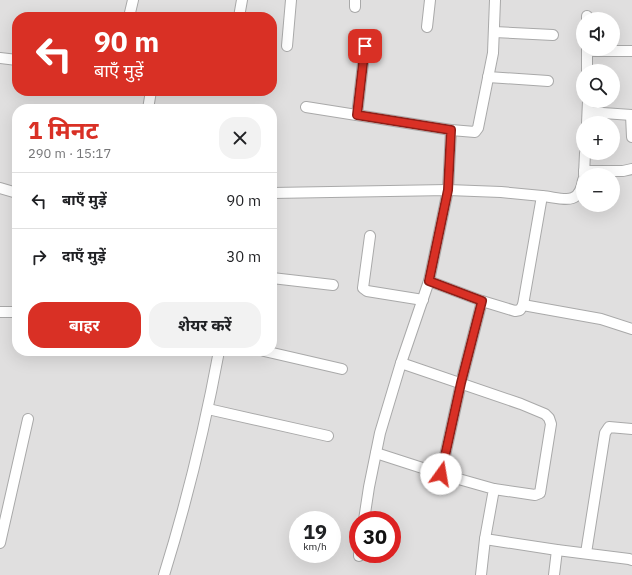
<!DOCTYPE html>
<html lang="hi">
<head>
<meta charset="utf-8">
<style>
  :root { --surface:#fff; --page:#f2f2f2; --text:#202124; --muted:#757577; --line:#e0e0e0; --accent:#d93025 }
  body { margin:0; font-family:"IBM Plex Sans","Noto Sans Devanagari",sans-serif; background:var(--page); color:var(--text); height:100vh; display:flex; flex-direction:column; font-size:15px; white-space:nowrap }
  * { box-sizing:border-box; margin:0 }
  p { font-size:13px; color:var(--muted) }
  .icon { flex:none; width:22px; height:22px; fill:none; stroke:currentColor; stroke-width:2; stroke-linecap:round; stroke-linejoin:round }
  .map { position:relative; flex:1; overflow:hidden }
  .drawer { position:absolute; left:12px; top:104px; width:265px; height:252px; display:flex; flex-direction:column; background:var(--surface); border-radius:16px; box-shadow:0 4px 16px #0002 }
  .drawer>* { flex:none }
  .guide { position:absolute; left:12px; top:12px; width:265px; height:84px; border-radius:16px; box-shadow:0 4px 16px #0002; background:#d93025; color:#fff; overflow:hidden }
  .fabs { position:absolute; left:576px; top:12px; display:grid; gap:8px }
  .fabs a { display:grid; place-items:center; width:44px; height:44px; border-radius:50%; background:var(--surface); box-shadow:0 4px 16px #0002; font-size:20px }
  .speed { position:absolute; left:289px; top:511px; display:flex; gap:8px; font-size:20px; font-weight:700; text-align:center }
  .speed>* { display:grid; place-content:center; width:52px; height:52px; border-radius:50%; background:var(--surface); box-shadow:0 4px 16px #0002; line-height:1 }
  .speed small { font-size:10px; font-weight:400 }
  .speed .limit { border:6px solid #d22; background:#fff; color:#111 }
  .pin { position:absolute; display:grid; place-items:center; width:34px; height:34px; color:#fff; margin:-17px; border-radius:8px; box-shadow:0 2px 6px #0006 }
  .me { position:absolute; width:44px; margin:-22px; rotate:13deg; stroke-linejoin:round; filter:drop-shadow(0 0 3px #0008) }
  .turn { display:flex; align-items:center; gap:14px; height:84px; padding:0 16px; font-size:18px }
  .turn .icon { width:52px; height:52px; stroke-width:2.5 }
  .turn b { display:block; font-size:28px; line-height:34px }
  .round { display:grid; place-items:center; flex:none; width:42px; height:42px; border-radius:16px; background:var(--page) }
  .summary { display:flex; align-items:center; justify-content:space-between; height:68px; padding:0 16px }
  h1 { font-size:24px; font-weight:700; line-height:30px; color:var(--accent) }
  .button { display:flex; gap:8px; margin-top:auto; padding:8px 16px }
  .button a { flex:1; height:46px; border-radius:16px; background:var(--accent); color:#fff; font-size:16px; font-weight:700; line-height:46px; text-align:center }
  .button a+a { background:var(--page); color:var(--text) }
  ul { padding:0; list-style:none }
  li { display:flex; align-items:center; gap:12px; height:56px; padding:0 16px; border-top:1px solid var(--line) }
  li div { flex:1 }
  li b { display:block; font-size:15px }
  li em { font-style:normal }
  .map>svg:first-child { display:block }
  .residential { fill:#e0dfdf; fill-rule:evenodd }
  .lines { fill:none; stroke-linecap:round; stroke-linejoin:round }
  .street-casing { stroke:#a9a9a9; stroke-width:12 }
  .street { stroke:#fff; stroke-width:10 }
  .route-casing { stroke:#8d1f18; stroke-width:10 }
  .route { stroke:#d93025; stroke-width:7 }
</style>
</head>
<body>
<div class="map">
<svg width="632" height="575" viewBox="0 0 632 575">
  <rect width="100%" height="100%" fill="#f2efe9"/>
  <path class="residential" d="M0 0H632V575H0ZM17 17H272V91H17ZM583 19H613V49H583ZM583 71H613V101H583ZM17 109H272V351H17ZM583 123H613V153H583ZM583 175H613V205H583ZM298 520H332V554H298ZM358 520H392V554H358Z"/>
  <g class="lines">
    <defs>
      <g id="street">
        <polyline points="355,7 355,0"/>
        <polyline points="587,16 587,19"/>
        <polyline points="129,17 133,0"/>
        <polyline points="239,17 242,0"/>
        <polyline points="427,27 430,0"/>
        <polyline points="494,32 553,35"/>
        <polyline points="287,46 291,0"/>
        <polyline points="587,49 587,71"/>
        <polyline points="587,51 632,51"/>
        <polyline points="0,58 17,60"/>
        <polyline points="488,77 548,81"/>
        <polyline points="306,107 451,130 475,132 478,128 493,53 495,0"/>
        <polyline points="148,109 151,91"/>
        <polyline points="588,112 632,115"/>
        <polyline points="357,115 365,46"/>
        <polyline points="631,115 632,137"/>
        <polyline points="587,123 588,101"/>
        <polyline points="451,130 448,190 501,192 542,196"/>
        <polyline points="584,171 623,171 632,169"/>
        <polyline points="584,175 585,153"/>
        <path d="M583 180C579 207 563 198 542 196L523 305 520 310 515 311 482 301 461 383 441 474 494 489 485 539 557 550 629 559 632 560"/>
        <polyline points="0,188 17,193"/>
        <polyline points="272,193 448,190 429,281 401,363 521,404 545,414 549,418 551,424 540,493 535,495 494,489"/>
        <polyline points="370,236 363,288 367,291 423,300"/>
        <polyline points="272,278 333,285"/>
        <polyline points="429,281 482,301"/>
        <polyline points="523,305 601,319 632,329"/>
        <polyline points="0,312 17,312"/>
        <polyline points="264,351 342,369"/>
        <polyline points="208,409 328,436"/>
        <polyline points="376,453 441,474"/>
        <polyline points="364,520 369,487 380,433 401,363"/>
        <polyline points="0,543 28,419"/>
        <polyline points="586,553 605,433 609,427 632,429"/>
        <polyline points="359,556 359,554"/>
        <path d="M164 575C187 501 205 427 219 351"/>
        <polyline points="481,575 485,539"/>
        <polyline points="554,575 557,550"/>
      </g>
    </defs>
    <use href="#street" class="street-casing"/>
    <use href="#street" class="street"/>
  </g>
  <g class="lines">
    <defs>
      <polyline id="route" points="365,46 357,115 451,130 448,190 429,281 482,301 461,383 441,474"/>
    </defs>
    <use href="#route" class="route-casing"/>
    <use href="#route" class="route"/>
  </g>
</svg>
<div class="fabs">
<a><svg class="icon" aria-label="sound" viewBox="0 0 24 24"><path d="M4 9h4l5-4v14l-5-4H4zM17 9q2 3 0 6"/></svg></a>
<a><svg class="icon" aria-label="search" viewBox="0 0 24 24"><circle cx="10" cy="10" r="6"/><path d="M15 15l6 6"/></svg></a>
<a>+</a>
<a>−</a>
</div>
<div class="speed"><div>19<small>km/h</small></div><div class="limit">30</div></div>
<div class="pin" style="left:365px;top:46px;background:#d93025"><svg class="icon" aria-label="arrive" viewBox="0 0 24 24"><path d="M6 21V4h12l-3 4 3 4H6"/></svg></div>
<svg class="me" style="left:441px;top:474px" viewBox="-20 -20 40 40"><circle r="19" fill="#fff"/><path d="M0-13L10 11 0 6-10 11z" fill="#d93025"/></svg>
<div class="guide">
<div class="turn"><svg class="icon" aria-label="left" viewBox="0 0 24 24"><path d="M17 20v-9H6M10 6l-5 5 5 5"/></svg><div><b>90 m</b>बाएँ मुड़ें</div></div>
</div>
<section class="drawer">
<div class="summary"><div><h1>1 मिनट</h1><p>290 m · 15:17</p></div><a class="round"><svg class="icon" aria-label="close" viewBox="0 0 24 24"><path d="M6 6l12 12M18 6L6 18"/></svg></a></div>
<ul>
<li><svg class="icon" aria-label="left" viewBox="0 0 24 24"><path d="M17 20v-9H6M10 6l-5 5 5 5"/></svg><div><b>बाएँ मुड़ें</b></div><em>90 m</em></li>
<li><svg class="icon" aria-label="right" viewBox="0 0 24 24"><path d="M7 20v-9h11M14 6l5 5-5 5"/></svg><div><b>दाएँ मुड़ें</b></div><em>30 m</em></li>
</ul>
<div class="button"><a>बाहर</a><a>शेयर करें</a></div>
</section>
</div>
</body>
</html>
